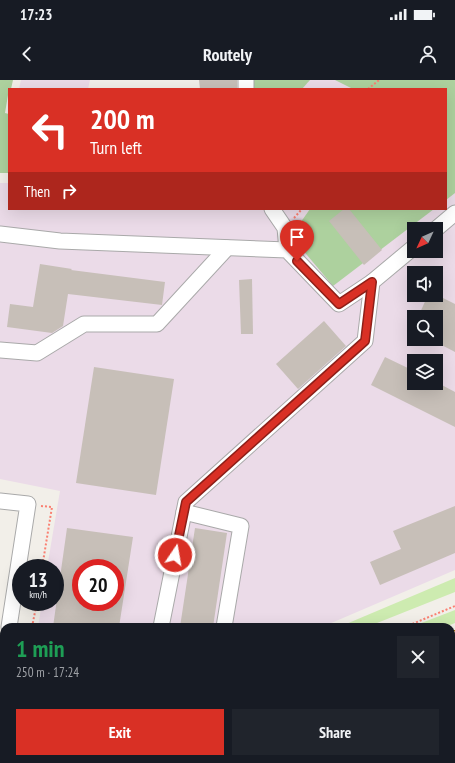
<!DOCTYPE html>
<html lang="en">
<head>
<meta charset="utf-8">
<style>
  :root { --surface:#171b24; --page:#20242c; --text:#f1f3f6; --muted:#9ea1a6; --accent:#d93025 }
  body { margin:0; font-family:"PT Sans Narrow",sans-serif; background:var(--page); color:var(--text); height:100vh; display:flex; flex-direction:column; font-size:15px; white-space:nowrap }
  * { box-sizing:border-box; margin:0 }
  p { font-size:13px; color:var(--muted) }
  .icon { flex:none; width:22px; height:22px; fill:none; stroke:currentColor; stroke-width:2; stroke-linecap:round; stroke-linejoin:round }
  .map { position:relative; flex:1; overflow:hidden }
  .side { position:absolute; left:0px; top:543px; width:455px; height:140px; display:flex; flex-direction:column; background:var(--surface); border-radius:12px 12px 0 0; box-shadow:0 4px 16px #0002 }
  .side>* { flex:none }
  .hud { position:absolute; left:8px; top:8px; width:439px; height:122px; border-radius:0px; box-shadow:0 4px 16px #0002; background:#d93025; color:#fff; overflow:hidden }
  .needle { width:26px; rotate:226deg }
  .controls { position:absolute; left:407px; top:142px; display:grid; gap:8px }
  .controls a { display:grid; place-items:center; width:36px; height:36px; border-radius:0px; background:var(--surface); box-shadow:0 4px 16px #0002; font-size:20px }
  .speed { position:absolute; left:12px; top:479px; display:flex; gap:8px; font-size:20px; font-weight:700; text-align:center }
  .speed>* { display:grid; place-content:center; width:52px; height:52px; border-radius:50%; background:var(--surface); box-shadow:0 4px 16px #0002; line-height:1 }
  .speed small { font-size:10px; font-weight:400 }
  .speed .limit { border:6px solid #d22; background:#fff; color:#111 }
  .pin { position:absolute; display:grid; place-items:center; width:34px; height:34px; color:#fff; margin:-41px -17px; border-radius:50% 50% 50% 0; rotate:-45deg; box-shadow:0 0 4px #0007 }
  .pin .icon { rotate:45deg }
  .me { position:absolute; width:44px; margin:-22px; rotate:12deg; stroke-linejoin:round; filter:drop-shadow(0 0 3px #0008) }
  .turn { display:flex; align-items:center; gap:14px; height:84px; padding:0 16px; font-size:18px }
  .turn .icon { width:52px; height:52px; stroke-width:2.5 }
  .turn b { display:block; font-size:28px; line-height:34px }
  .then { display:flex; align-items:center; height:38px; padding:0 16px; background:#0003; gap:8px; font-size:15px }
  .round { display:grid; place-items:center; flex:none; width:42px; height:42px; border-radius:0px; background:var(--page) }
  .summary { display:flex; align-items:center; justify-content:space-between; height:68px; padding:0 16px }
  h1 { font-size:24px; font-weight:600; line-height:30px; color:#1e9e55 }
  .cta { display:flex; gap:8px; margin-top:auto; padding:8px 16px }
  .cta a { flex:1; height:46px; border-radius:0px; background:var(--accent); color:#fff; font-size:16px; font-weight:600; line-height:46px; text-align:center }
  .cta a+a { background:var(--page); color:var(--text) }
  .status { display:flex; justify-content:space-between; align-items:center; height:28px; padding:0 20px; background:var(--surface); direction:ltr }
  .status svg { height:11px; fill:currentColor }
  header { display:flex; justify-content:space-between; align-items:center; height:52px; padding:0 16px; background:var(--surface); font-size:18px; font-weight:600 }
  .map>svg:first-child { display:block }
  .residential { fill:#e0dfdf }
  .industrial { fill:#ebdbe8; fill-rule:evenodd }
  .grass { fill:#cdebb0 }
  .forest { fill:#add19e }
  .building { fill:#c7bfb8; fill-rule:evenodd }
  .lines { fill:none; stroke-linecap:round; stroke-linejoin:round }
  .minor-casing { stroke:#a9a9a9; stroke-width:17 }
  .major-casing { stroke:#a06b00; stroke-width:20 }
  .path { stroke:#fa8072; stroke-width:2; stroke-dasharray:2 2; stroke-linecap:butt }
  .minor { stroke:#fff; stroke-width:15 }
  .major { stroke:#fcd6a4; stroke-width:18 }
  .route-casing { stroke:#8d1f18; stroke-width:10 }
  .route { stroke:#d93025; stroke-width:7 }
</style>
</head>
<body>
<div class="status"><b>17:23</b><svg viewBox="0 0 49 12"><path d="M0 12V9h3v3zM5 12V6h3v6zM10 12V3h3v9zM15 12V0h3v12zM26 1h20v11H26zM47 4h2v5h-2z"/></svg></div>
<header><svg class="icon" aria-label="back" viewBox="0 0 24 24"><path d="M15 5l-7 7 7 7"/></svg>Routely<svg class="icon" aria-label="person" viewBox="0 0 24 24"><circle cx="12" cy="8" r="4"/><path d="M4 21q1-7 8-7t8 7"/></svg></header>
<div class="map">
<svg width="455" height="683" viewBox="0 0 455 683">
  <rect width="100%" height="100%" fill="#f2efe9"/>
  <polygon class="residential" points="0,663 4,665 4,679 107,679 105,683 0,683"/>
  <g class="industrial">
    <polygon points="21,0 90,0 88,9 19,9"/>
    <path d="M268 0H455V490L322 547H38L42 522H55V488H47L60 411 0 399V103H9V129H446V9H268ZM414 149H436V171H414ZM414 193H436V215H414ZM414 237H436V259H414ZM414 281H436V303H414ZM81 488H115V522H81Z"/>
  </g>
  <g class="grass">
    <polygon points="455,498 455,512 367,547 339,547"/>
    <polygon points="455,530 455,543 445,547 411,547"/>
  </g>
  <g class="forest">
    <polygon points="0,0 13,0 11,9 9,9 5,33 9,34 9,93 0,93"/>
    <polygon points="245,0 310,0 302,9 247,9"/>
    <polygon points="335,0 455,0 455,113 446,120 446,9 353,9"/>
    <polygon points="310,129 434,129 333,206 291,156"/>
    <polygon points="455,627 455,683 307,683 317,679 451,679 451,628"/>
  </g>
  <g class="building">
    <polygon points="199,0 237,0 237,8 200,9"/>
    <polygon points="344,129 349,129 382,170 364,185 329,141"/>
    <polygon points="40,184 72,189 71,190 165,202 162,225 68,214 63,246 52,253 7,247 10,224 33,227"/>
    <polygon points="252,199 253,254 241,254 239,200"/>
    <polygon points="428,215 437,215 455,224 455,272 436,262 436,237 418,237"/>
    <polygon points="324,241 346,266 298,309 276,284"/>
    <polygon points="385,277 414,291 414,303 438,303 455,312 455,347 371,305"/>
    <polygon points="94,287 174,299 156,415 76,403"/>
    <polygon points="455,426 455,473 380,505 370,482 401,469 393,451"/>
    <path d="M67 448 133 457 119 547H53ZM81 488H115V522H81Z"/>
    <polygon points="195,448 227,453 213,547 180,547"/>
  </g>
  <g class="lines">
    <defs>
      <g id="minor">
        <polyline points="246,0 246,9"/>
        <polyline points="272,129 285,148 287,170"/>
        <polyline points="436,149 455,133"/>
        <polyline points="0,154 60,161 287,170 339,224 372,202"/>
        <polyline points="0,270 37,273 84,244 157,244 227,168"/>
        <polyline points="0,421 28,424 9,547"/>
        <polyline points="184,432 241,446 224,547"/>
        <polyline points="161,547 186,422 365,261 372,202 414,167"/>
        <polyline points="2,588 4,577"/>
        <polyline points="93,683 94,679"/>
        <polyline points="137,683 137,679"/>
      </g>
      <g id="major">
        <polyline points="451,562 455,560"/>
        <polyline points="0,643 4,644"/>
      </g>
    </defs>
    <use href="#minor" class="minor-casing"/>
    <use href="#major" class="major-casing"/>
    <g class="path">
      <polyline points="368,9 379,0"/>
      <polyline points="294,138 302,129"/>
      <polyline points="41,426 52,427 42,488"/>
      <polyline points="32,547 37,522"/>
      <polyline points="405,547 455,526"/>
      <polyline points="451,592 455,590"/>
      <polyline points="451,601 455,598"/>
      <polyline points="451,613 455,612"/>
      <polyline points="0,618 4,619"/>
      <polyline points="0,668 4,668"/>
      <polyline points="205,683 215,679"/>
      <polyline points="242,683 254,679"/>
    </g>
    <use href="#minor" class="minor"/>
    <use href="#major" class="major"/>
  </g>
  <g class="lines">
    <defs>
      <polyline id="route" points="175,475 186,422 365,261 372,202 339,224 297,181"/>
    </defs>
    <use href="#route" class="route-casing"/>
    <use href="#route" class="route"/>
  </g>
</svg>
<div class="controls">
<a><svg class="needle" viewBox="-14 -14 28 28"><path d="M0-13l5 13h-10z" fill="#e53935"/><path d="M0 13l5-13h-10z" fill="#9ea1a6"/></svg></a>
<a><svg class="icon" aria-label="sound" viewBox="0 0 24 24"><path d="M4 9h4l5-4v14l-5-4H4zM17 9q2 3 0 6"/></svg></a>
<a><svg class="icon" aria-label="search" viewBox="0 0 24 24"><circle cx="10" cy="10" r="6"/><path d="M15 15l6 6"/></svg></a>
<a><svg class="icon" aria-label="layers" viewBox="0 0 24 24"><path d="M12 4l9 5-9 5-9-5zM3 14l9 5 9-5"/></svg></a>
</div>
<div class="speed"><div>13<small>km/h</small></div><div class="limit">20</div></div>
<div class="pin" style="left:297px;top:181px;background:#d93025"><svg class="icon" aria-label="arrive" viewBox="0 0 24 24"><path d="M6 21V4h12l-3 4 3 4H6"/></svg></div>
<svg class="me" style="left:175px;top:475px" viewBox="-20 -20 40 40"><circle r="17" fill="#d93025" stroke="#fff" stroke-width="3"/><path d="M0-11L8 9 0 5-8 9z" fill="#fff"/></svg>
<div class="hud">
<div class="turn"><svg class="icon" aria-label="left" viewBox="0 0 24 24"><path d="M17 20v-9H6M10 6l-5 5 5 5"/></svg><div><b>200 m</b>Turn left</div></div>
<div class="then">Then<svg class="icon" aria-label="right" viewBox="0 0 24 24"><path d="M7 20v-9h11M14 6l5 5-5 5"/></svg></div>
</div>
<section class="side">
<div class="summary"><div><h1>1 min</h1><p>250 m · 17:24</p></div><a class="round"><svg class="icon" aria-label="close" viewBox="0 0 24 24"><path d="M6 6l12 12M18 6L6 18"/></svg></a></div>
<div class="cta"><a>Exit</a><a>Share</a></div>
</section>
</div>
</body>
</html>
